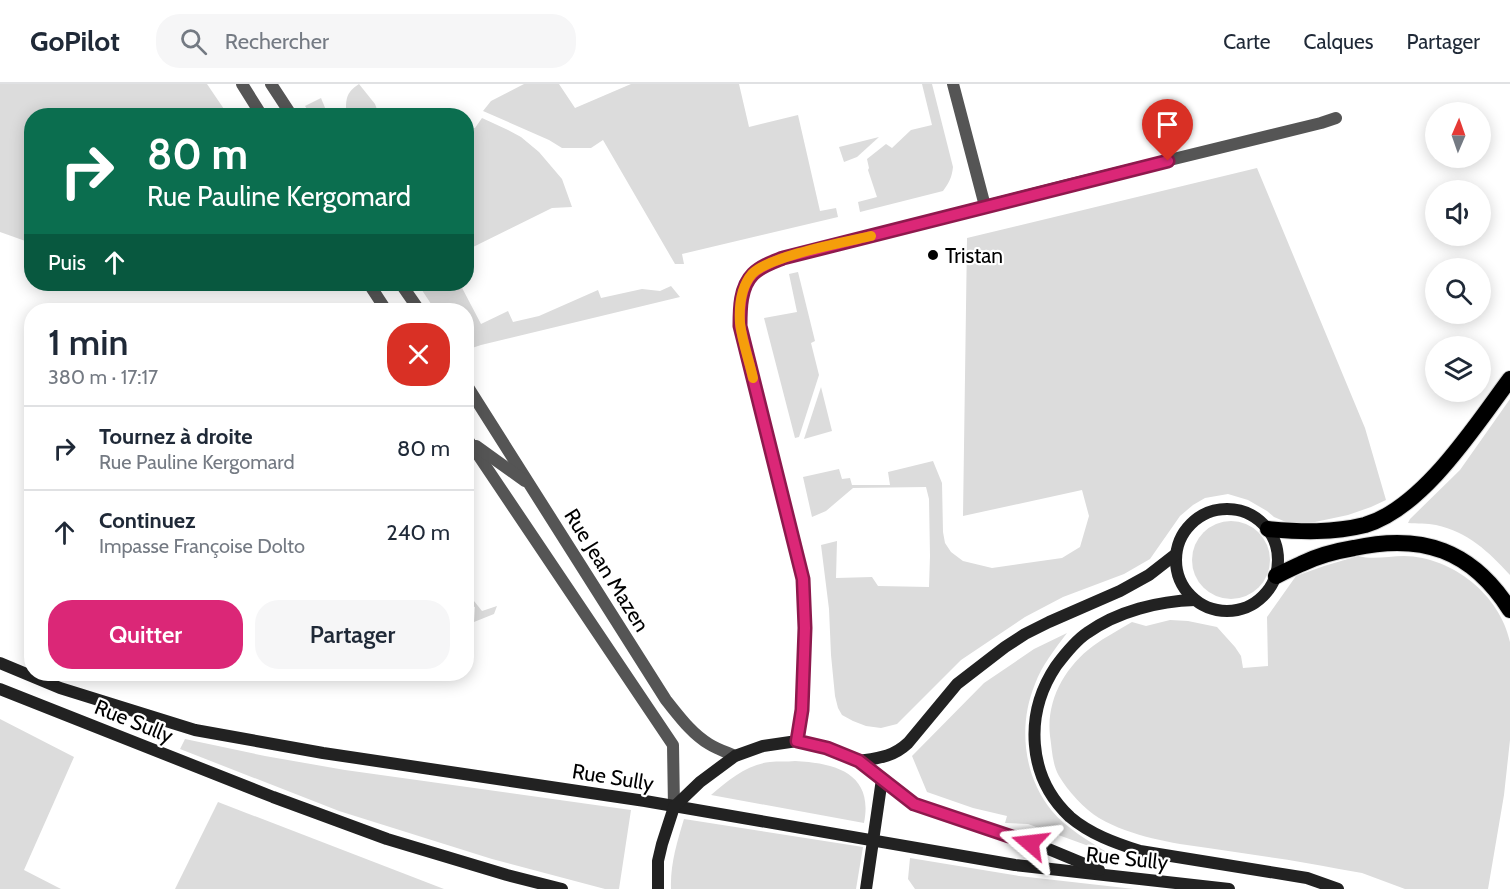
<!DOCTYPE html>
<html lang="fr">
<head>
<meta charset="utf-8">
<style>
  :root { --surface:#fff; --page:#f6f6f7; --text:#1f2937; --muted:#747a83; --line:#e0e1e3; --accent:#db2777 }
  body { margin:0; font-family:Cabin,sans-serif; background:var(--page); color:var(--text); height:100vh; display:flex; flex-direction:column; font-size:22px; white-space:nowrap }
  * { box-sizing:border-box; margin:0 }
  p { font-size:20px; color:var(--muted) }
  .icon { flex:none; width:33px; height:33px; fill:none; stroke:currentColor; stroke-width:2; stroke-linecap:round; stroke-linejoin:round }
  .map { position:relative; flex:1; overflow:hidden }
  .side { position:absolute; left:24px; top:219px; width:450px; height:378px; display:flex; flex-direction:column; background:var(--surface); border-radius:24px; box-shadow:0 3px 15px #0003 }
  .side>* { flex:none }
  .hud { position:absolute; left:24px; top:24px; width:450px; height:183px; border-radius:24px; box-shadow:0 3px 15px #0003; background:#0b6e4f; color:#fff; overflow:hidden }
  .needle { width:39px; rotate:2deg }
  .controls { position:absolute; left:1425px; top:18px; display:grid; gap:12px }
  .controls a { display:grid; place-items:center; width:66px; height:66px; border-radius:50%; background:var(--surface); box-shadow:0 3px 15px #0003; font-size:30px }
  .pin { position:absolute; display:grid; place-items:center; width:51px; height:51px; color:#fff; margin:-62px -26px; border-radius:50% 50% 50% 0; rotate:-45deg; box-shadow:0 0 6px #0007 }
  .pin .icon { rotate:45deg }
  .me { position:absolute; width:66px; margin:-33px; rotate:287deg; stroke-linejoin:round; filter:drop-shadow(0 0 4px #0008) }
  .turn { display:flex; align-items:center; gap:21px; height:126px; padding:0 24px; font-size:27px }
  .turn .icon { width:78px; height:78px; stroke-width:2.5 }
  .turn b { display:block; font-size:42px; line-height:51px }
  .then { display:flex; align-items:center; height:57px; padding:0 24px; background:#0003; gap:12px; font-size:22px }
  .round { display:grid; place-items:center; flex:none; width:63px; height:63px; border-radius:24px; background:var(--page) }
  .overview { display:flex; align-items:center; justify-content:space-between; height:102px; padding:0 24px }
  h1 { font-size:36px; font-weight:600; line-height:45px }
  .cta { display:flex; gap:12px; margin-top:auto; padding:12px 24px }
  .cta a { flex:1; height:69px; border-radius:24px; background:var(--accent); color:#fff; font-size:24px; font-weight:600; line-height:69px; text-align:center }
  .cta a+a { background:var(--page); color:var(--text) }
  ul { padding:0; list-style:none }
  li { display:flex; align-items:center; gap:18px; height:84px; padding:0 24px; border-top:2px solid var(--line) }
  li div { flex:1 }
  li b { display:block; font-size:22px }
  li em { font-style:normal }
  header { display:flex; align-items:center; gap:36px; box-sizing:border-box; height:84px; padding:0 30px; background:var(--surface); border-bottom:2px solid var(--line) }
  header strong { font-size:28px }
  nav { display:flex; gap:33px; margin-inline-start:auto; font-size:21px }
  .search { width:420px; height:54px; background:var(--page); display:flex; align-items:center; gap:15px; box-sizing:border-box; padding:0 21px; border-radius:24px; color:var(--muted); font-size:22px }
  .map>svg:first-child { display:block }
  .green { fill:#dcdcdc }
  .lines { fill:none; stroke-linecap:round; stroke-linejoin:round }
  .trunk-casing { stroke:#dbdbdb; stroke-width:18 }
  .minor { stroke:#555; stroke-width:12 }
  .tertiary { stroke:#555; stroke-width:12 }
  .secondary { stroke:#222; stroke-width:12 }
  .trunk { stroke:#000; stroke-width:16 }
  .route-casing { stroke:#8e194d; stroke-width:15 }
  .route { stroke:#db2777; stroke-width:10 }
  .slow { stroke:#f59e0b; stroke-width:10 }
  .poi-dot { fill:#000; stroke:#fff; stroke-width:2 }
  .labels { text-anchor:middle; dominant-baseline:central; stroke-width:4.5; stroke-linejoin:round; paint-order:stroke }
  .poi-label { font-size:21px; fill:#000; stroke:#fff; text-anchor:start }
  .street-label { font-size:21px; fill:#000; stroke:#fff }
</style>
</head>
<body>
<header>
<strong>GoPilot</strong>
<div class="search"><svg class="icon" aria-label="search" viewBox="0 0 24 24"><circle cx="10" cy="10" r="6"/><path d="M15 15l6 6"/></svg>Rechercher</div>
<nav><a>Carte</a><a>Calques</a><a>Partager</a></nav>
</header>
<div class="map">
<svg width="1510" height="805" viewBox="0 0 1510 805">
  <rect width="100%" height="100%" fill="#fff"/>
  <g class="green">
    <polygon points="0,0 207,0 228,31 32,32 31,159 0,148"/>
    <path d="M359 0 375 20 379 31H346C346 16 345 9 359 0Z"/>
    <polygon points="524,0 559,0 575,24 631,0 739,0 749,43 798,31 820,127 836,124 838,133 682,170 684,180 675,180 603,56 591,64 562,64 549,56 483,27 491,17"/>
    <path d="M922 0H932L953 83C952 93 949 99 943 107L860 128 858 118 877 113 868 86 869 84 867 75 886 60 892 64 911 46 932 41Z"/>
    <polygon points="321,14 328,31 311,31 305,22"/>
    <polygon points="482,34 508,46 521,53 539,68 562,95 572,123 552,124 467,166 467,44 475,44"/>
    <polygon points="879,53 857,73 844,78 839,63"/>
    <polygon points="1257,84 1365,344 1386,416 1371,423 1348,431 1315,438 1301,439 1286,438 1274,433 1267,427 1248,416 1228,410 1205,414 1193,421 1180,432 1150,475 1124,490 1063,513 1025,533 961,576 897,640 881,644 866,642 853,637 842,631 838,624 835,612 831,571 829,525 821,461 837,457 836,494 872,493 878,502 929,503 930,472 929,415 926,403 853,404 826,427 812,433 803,393 839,385 842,395 850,394 852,401 890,401 888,388 933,377 942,399 943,448 945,459 951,468 963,477 992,484 1062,474 1080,463 1089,432 1082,406 963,432 967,154"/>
    <polygon points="798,188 815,257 811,259 819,291 799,353 795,354 764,234 797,228 789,190"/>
    <polygon points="418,200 460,200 481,240 508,227 513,238 539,232 598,206 601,214 642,205 660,207 671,202 680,213 481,261 469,265 467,264 466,226 435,226"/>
    <polygon points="821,303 832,347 804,355"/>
    <path d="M1510 315V491C1489 468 1468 448 1436 441 1427 439 1417 440 1408 439L1410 435 1460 386Z"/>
    <circle cx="1231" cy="476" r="39"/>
    <path d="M1358 472C1373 476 1389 472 1404 472 1453 473 1500 511 1510 558V656L1504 711 1488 805H1405L1362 789 1339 785C1296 776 1252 771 1208 764 1171 759 1132 753 1099 734 1084 725 1068 707 1059 692 1052 680 1052 664 1050 652 1046 616 1065 583 1093 562 1105 553 1119 546 1132 538L1146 542 1170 536 1188 537 1217 543 1235 563 1241 572 1243 584 1268 582 1267 533 1296 492 1324 482Z"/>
    <polygon points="466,507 482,527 497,522 494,530 474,538 475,523 467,521"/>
    <path d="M1067 549C1055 565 1042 581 1035 600 1018 641 1023 692 1052 727 1066 744 1089 757 1108 769L1028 740 1005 739 1007 732 973 724 927 708 912 672 984 599 1034 565Z"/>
    <polygon points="0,635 74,673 24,786 61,805 0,805"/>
    <polygon points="185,655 265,672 345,686 631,726 619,805 605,805 492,775 339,727 180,665"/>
    <path d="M795 677C835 679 874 689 864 739L711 711C728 696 748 680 770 678 778 677 787 678 795 677Z"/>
    <polygon points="218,718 444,805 175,805"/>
    <path d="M684 735 863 763 856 805H671C670 781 677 758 684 735Z"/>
    <polygon points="910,774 1019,792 1134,805 915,805 908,795"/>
  </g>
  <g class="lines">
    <defs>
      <g id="trunk">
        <path d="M1268 445C1301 448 1333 449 1365 441 1423 424 1475 342 1510 295"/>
        <path d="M1276 492C1284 488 1292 484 1301 480 1317 472 1336 467 1354 464 1422 449 1472 466 1510 526"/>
      </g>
    </defs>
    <use href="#trunk" class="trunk-casing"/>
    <g class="minor">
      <polyline points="953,0 985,122"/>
      <path d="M797 657 802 626 805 544 803 495 740 242C740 225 740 203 753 190 761 182 773 178 783 174L1063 102 1321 39 1336 34"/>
    </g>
    <g class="tertiary">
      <polyline points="242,0 262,32"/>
      <polyline points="271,0 292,32"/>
      <polyline points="369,200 386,226"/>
      <polyline points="401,200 419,226"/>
      <path d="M466 300 666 616C679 632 691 649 709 660 717 665 726 668 735 672"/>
      <polyline points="466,353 673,661 674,723"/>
      <polyline points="476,362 525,397"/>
    </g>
    <g class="secondary">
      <circle cx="1227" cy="476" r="51"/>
      <path d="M1195 516C1159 517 1118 527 1087 549 1075 557 1065 570 1056 582 1024 630 1027 693 1070 733 1090 750 1115 759 1140 767L1307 794 1338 805"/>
      <polyline points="0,579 60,604 195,646 323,669 645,717 1015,781 1229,805"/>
      <polyline points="0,605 273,713 387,755 507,791 562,805"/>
      <path d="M859 677C879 674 893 673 908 659L957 600 1005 563 1025 550 1049 538 1120 507 1149 491 1176 470"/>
      <polyline points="882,695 914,720 1046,764 1099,786"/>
      <polyline points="658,805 658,777 662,760 674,723 700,698 735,672 763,662 797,657 827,664 859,677 882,695 866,805"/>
    </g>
    <use href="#trunk" class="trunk"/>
  </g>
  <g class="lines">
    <defs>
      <path id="route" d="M1030 759 914 720 859 677 827 664 797 657 802 626 805 544 803 495 740 242C740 225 740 203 753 190 761 182 773 178 783 174L1168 77"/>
    </defs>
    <use href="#route" class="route-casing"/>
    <use href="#route" class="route"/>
    <path class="slow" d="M753 294C749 276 742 257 740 239 739 223 741 203 752 190 769 172 845 158 871 152"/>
  </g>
  <circle class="poi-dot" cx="933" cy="171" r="6"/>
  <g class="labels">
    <g class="poi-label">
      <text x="945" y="171">Tristan</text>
    </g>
    <g class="street-label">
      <text transform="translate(607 486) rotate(58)">Rue Jean Mazen</text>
      <text transform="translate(134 637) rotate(22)">Rue Sully</text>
      <text transform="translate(613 693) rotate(9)">Rue Sully</text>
      <text transform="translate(1127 774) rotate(6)">Rue Sully</text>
    </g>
  </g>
</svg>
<div class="controls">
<a><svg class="needle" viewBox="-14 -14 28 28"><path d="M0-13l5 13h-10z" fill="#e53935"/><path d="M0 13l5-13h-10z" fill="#747a83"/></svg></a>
<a><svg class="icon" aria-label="sound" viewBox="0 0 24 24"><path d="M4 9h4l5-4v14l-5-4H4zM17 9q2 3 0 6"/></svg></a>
<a><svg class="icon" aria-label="search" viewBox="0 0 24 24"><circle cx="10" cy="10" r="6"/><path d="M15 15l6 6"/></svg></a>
<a><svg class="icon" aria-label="layers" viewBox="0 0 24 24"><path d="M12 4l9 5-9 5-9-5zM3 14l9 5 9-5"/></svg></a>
</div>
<div class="pin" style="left:1168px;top:77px;background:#d93025"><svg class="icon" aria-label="arrive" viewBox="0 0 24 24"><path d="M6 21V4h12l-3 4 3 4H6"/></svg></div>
<svg class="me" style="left:1030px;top:759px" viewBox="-20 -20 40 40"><path d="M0-17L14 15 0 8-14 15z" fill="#db2777" stroke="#fff" stroke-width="4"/></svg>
<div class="hud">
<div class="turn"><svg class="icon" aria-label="right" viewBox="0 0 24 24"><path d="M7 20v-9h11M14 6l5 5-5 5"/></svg><div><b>80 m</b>Rue Pauline Kergomard</div></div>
<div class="then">Puis<svg class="icon" aria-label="ahead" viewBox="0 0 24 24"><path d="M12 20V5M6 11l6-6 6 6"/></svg></div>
</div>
<section class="side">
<div class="overview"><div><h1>1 min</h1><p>380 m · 17:17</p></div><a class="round" style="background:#d93025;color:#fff"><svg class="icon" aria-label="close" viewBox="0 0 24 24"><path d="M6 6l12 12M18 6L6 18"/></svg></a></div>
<ul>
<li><svg class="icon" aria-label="right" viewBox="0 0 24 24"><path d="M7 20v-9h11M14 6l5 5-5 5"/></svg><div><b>Tournez à droite</b><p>Rue Pauline Kergomard</p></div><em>80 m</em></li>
<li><svg class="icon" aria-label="ahead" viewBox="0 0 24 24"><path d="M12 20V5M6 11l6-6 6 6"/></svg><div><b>Continuez</b><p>Impasse Françoise Dolto</p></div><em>240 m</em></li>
</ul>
<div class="cta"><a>Quitter</a><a>Partager</a></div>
</section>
</div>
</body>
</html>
